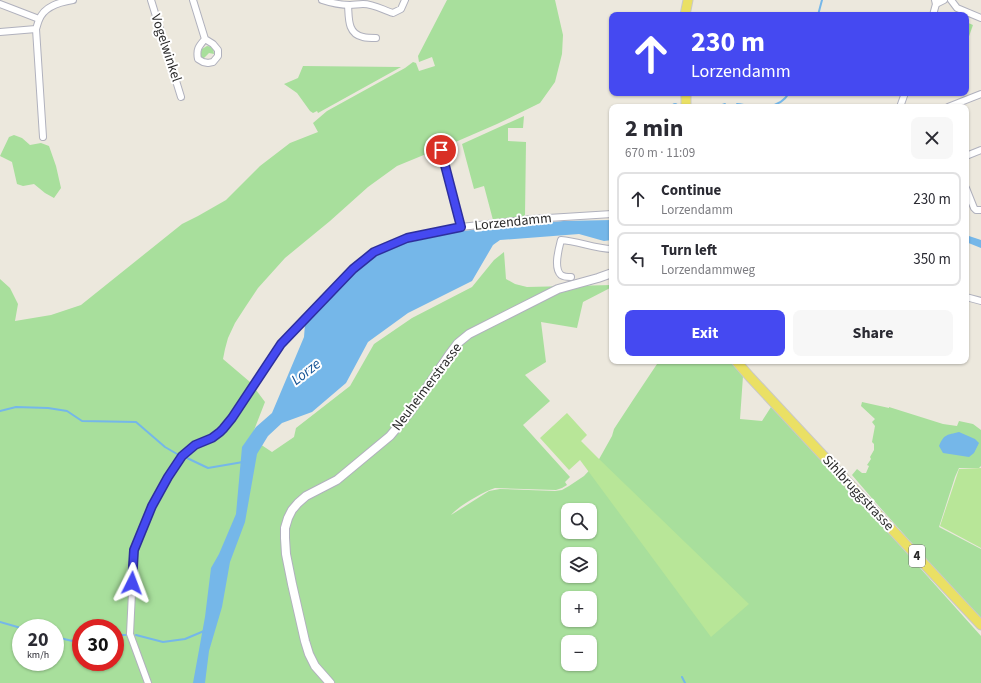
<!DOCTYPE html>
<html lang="en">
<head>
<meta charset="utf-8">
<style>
  :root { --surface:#fff; --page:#f7f7f7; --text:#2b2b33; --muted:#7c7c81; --line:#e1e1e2; --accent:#4549f1 }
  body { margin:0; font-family:"Source Sans 3",sans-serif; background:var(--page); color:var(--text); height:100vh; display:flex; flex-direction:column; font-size:15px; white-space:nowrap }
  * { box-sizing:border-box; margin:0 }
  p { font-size:13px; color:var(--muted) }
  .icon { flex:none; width:22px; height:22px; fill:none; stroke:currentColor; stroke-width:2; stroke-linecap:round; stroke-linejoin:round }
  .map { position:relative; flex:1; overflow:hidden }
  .sheet { position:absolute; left:609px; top:104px; width:360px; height:260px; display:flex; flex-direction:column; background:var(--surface); border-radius:8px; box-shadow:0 1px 3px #0004 }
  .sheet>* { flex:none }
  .banner { position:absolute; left:609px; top:12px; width:360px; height:84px; border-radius:8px; box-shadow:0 1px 3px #0004; background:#4549f1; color:#fff; overflow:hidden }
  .tools { position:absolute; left:561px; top:503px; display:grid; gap:8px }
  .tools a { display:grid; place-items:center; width:36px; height:36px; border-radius:8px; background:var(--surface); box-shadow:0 1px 3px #0004; font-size:20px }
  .speed { position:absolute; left:12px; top:619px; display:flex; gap:8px; font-size:20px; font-weight:700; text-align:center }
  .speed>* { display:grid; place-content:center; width:52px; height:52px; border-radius:50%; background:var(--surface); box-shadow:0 1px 3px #0004; line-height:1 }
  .speed small { font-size:10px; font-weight:400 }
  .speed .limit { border:6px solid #d22; background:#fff; color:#111 }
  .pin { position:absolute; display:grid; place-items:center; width:34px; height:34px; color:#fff; margin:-17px; border:2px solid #fff; border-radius:50%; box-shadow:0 1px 4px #0007 }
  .me { position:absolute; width:44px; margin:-22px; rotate:3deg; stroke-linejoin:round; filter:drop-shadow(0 0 3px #0008) }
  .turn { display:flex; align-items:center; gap:14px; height:84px; padding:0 16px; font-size:18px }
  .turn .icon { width:52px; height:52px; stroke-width:2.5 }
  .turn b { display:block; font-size:28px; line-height:34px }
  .round { display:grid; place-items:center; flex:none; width:42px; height:42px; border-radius:8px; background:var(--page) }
  .headline { display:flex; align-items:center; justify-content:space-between; height:68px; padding:0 16px }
  h1 { font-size:24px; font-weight:700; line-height:30px }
  .button { display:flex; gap:8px; margin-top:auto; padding:8px 16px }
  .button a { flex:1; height:46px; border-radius:8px; background:var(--accent); color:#fff; font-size:16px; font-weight:700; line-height:46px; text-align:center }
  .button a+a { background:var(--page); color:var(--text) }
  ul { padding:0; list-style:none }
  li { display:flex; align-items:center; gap:12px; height:54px; margin:0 8px 6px; padding:0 8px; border:2px solid var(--line); border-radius:8px }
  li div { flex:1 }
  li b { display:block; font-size:15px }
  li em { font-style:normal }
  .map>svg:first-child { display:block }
  .green { fill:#a8df9c; fill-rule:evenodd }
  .pitch { fill:#b8e698 }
  .water { fill:#75b7e9 }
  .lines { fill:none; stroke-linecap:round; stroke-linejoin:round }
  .stream { stroke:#75b7e9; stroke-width:2 }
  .canal { stroke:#75b7e9; stroke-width:6 }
  .street-casing { stroke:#b0b1bd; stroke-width:8 }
  .secondary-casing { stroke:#b0b1bd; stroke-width:10 }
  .primary-casing { stroke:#c8c8c8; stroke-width:11 }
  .street { stroke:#fff; stroke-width:6 }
  .secondary { stroke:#fff; stroke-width:8 }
  .primary { stroke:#eae064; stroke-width:9 }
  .route-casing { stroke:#2d2f9d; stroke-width:10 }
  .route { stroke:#4549f1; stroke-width:7 }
  .labels { text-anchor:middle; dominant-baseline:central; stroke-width:4; stroke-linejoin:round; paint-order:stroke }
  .shield { fill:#fff; stroke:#6a6a6a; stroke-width:1 }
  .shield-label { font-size:13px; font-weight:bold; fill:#2a2a2a }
  .street-label { font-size:14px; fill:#2a2a2a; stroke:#fff }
  .water-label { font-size:15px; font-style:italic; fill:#145395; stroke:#fff }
</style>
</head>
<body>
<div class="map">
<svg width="981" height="683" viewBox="0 0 981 683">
  <rect width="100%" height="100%" fill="#ece8dd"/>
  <g class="green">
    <path d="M447 0H555L563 35 562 54 555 82 540 103 497 124 444 147 441 140 437 137 426 142 431 152 397 166 368 187 330 221 285 258 258 288 246 306 235 323 228 338 225 349 223 359 250 382 265 402 251 438 272 452 294 437 296 428 350 386 374 344 412 318 472 287 494 260 504 252 506 279 515 284 527 287 612 285V287L583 302 577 328 541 322 546 362 525 375 550 401 523 425 570 477 565 482 567 485 562 488 556 490 495 488C483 492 460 505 451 515L489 491 500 489 555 491 562 490 569 486 584 476 598 461 612 436 614 429 633 400 659 361H731L743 376 740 419 762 421 771 407 843 482 981 636V683H0V279L10 288 18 304 15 321 51 315 81 305 182 224 198 216 226 200 260 166 290 143 318 132 313 123 327 111 405 68 413 62 416 63 419 71 435 66 432 57 419 62 418 56ZM568 510H590V532H568ZM568 554H590V576H568ZM568 598H590V620H568ZM21 628H55V662H21ZM81 628H115V662H81ZM568 642H590V664H568Z"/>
    <polygon points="966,22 973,25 967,42 966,42"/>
    <polygon points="207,46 213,47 214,54 209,53 203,59 201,59 200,55 202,49"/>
    <polygon points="303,66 400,67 401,67 318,113 317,111 313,113 310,111 297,93 284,84 298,78"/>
    <polygon points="524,116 523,128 508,128 508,141 526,142 525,215 522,217 494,219 493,220 484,186 474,189 462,144"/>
    <polygon points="14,135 22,138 30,145 41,143 49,146 56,166 61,188 54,198 45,193 34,184 23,186 17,184 12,162 0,156 9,137"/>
    <polygon points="862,402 889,408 889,407 943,424 957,426 959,421 973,424 981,430 981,466 979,468 959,468 955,477 939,527 981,549 981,621 877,504 852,475 857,469 862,473 866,473 869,466 867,465 871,459 870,457 874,450 874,444 872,442 875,426 872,422 875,419 861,406"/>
  </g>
  <g class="pitch">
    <polygon points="567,413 587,435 581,441 598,458 749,604 711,637 580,460 569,470 540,438"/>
    <polygon points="981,468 981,548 940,526 959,469"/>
  </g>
  <g class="water">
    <polygon points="612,220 612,240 604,241 579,234 500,240 493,245 472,281 408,313 368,342 346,383 312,412 282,423 268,436 257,454 245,522 230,562 222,607 209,651 205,683 193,683 205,617 211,568 219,554 236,514 242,447 256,427 272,413 304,337 305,324 356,270 378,254 402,244 462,231 563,221"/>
    <polygon points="966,235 981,240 981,248 966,242"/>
    <path d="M959 432 975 439 979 443 974 453 969 457 943 453 939 446C944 434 947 435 959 432Z"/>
  </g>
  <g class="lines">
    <g class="stream">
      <polyline points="818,15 822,0"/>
      <path d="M737 104C755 106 778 112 789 93"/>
      <polyline points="717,107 725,104"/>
      <polyline points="0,411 16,407 48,408 67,411 82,421 136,422 165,447 177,454"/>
      <polyline points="187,458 208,468 243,462"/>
      <polyline points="0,622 21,628"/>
      <polyline points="121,635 126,635"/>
      <polyline points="136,635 163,642 185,639 204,631"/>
      <polyline points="55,638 64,639 81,643"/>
      <polyline points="682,677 685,683"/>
    </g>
    <polyline class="canal" points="675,107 675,106"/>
    <defs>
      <g id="street">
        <polyline points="151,0 181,97"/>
        <path d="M193 0 205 39 213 44 218 50V56L213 62 208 63 203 62 198 59C196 49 199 46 205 39"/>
        <path d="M322 0C331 3 340 5 350 5 354 5 358 4 363 4 374 4 383 10 393 13L401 9 405 0"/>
        <polyline points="951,0 957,8 981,18"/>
        <polyline points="0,4 39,19"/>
        <polyline points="936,4 944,0"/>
        <path d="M348 5C349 17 347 34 363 37 367 38 372 38 376 38"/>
        <polyline points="933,15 936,4 935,0"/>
        <polyline points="36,29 43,137"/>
        <path d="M0 32 36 29C37 26 38 22 39 20 44 6 60 2 73 0"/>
        <polyline points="900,107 905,93"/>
        <polyline points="948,107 981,94"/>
        <polyline points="441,150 461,227"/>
        <polyline points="966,156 981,150"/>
        <polyline points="966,188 974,208 976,210 981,210"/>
        <path d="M571 277C567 277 564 277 561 275 553 268 559 248 561 240 578 241 595 249 612 249"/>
        <polyline points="966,297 981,301"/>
        <polyline points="148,683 130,634 134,550 152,507 168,477 182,456 195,445 212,438 220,431 223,429 232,418 281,344 353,269 374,252 407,238 461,227 532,219 612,214"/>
      </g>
      <polyline id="secondary" points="330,683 315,666 309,654 305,641 292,584 286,554 285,538 285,528 288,518 292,510 298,503 306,496 337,480 390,436 410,412 449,355 458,343 469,334 558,289 598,278 612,273"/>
      <g id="primary">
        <polyline points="685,15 688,0"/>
        <polyline points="686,93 686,107"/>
        <polyline points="736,361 750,377 981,625"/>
      </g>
    </defs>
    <use href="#street" class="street-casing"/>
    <use href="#secondary" class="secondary-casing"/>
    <use href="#primary" class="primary-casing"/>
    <use href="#street" class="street"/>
    <use href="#secondary" class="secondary"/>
    <use href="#primary" class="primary"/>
  </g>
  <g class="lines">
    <defs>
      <polyline id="route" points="132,583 134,550 152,506 168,477 182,456 195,445 212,438 220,432 223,429 232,418 281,344 353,269 374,252 407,238 461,227 441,150"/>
    </defs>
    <use href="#route" class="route-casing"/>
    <use href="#route" class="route"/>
  </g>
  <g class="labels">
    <rect class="shield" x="909" y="545" width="16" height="22" rx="3"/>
    <g class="shield-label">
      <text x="917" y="556">4</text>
    </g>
    <g class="street-label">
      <text transform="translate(166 48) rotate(72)">Vogelwinkel</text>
      <text transform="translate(513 222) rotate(-6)">Lorzendamm</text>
      <text transform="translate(427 387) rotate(-53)">Neuheimerstrasse</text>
      <text transform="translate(858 493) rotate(47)">Sihlbruggstrasse</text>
    </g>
    <g class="water-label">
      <text transform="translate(306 372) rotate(-38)">Lorze</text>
    </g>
  </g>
</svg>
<div class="tools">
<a><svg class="icon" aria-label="search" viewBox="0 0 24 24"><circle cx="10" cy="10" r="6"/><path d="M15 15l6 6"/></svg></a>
<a><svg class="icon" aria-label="layers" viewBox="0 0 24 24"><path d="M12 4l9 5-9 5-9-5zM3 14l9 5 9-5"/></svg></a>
<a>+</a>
<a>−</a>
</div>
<div class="speed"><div>20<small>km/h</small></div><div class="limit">30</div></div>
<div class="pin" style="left:441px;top:150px;background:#d93025"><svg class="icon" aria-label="arrive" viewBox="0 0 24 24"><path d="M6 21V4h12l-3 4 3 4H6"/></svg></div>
<svg class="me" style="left:132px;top:583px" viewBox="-20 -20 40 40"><path d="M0-17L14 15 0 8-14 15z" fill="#4549f1" stroke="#fff" stroke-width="4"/></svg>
<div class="banner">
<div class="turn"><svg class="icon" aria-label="ahead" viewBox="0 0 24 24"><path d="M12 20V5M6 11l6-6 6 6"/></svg><div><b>230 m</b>Lorzendamm</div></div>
</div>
<section class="sheet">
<div class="headline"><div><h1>2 min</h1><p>670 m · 11:09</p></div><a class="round"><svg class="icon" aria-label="close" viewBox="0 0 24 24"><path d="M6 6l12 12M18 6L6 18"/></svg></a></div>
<ul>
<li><svg class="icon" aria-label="ahead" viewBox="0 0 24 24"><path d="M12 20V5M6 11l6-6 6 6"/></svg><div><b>Continue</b><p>Lorzendamm</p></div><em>230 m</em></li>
<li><svg class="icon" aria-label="left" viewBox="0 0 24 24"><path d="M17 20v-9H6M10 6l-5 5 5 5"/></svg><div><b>Turn left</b><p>Lorzendammweg</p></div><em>350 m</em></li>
</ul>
<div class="button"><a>Exit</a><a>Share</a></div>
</section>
</div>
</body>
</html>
